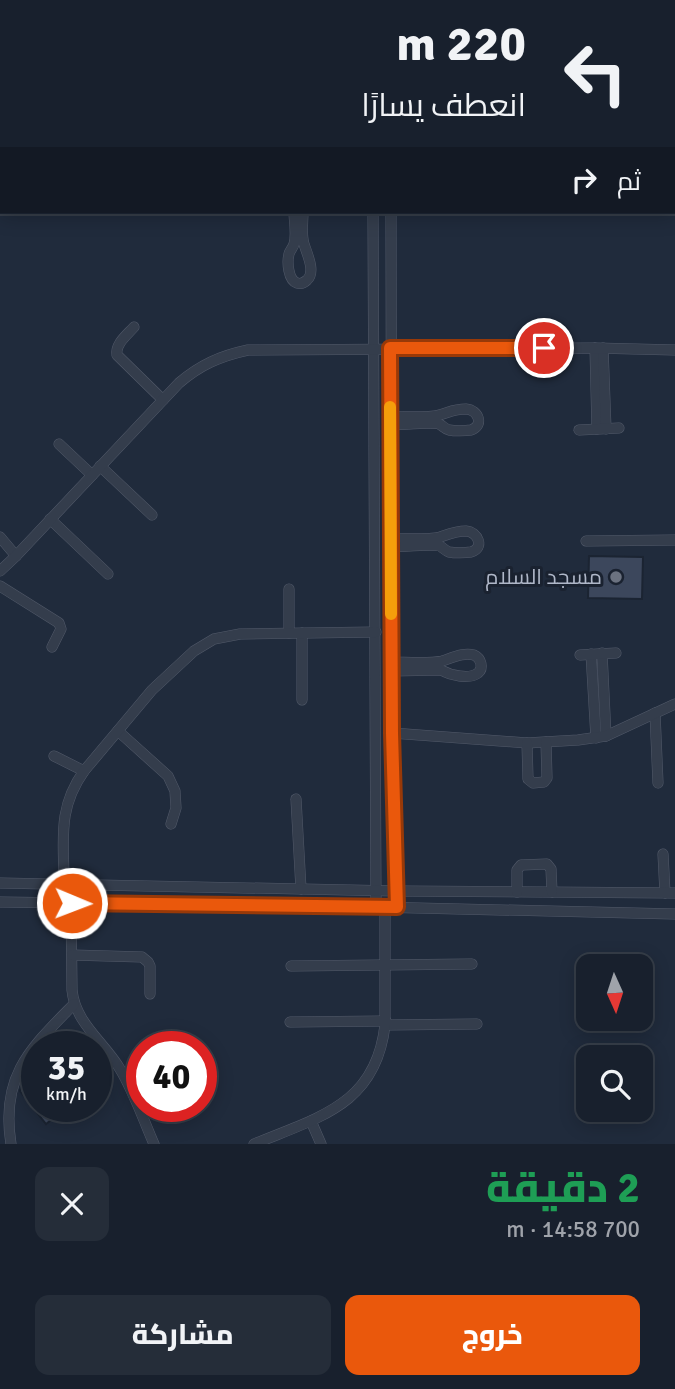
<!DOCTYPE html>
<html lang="ar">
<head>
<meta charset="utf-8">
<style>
  :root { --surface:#18202d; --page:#252d39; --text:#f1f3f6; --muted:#9fa3aa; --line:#363e49; --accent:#ea580c }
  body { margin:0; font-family:Signika,Cairo,sans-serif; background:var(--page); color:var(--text); direction:rtl; height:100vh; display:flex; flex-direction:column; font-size:26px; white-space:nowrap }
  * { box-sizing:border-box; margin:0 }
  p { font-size:23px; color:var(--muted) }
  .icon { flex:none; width:38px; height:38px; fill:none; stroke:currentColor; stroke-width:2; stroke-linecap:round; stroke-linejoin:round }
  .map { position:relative; height:1144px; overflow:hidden; direction:ltr }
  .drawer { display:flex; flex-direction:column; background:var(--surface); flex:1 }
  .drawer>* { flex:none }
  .hud { position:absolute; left:0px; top:0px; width:676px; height:214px; box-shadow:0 4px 18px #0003,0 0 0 2px var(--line); direction:rtl; background:#18202d; color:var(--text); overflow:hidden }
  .needle { width:46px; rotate:177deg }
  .fabs { position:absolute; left:576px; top:954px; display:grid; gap:14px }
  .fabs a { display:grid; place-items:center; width:77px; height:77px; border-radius:14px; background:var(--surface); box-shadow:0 4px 18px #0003,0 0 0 2px var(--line); font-size:35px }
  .speed { position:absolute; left:21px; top:1031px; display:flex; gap:14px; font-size:35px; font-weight:700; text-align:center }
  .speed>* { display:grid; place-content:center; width:91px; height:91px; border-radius:50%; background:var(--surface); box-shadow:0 4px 18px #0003,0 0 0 2px var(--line); line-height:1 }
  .speed small { font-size:18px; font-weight:400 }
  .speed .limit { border:10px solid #d22; background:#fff; color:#111 }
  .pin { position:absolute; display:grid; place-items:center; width:60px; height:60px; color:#fff; margin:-30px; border:4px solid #fff; border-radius:50%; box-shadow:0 2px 7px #0007 }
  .me { position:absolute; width:77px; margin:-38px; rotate:91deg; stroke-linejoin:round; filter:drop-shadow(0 0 5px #0008) }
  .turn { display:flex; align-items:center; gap:24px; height:147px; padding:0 35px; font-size:32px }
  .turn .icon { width:91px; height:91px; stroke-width:2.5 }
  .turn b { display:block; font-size:49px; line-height:60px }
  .then { display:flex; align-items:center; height:66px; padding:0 35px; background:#0003; gap:14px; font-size:26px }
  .round { display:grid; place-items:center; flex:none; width:74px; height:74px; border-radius:14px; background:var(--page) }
  .head { display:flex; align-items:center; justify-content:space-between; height:119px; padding:0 35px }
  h1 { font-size:42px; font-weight:800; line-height:52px; color:#1e9e55 }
  .button { display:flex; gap:14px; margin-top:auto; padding:14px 35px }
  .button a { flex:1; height:80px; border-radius:14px; background:var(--accent); color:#fff; font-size:28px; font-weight:800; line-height:80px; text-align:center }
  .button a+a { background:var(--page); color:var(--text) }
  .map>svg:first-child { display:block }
  .building { fill:#3c475c; stroke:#1b2432; stroke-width:2 }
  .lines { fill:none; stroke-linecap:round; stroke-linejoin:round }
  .minor-casing { stroke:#525a6a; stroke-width:11 }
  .minor { stroke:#343d4c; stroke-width:10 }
  .route-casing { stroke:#983908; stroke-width:18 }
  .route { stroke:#ea580c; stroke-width:12 }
  .slow { stroke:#f59e0b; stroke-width:12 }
  .worship-dot { fill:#6b7280; stroke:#1a2230; stroke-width:2.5 }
  .labels { text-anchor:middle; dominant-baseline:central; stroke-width:6; stroke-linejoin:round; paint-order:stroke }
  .poi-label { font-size:21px; fill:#afb7c8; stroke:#1a2230; text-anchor:end }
</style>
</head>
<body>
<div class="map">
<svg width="675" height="1144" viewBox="0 0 675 1144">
  <rect width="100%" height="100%" fill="#202b3c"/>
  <g class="building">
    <polygon points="589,556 643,557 642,599 588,598"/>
    <polygon points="37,1069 37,1106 69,1106 46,1124 20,1091 24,1079"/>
  </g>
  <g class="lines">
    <defs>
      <g id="minor">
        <polyline points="357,0 359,2"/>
        <polyline points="371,0 371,2"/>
        <polyline points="389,0 389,2"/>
        <polyline points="83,2 84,0"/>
        <polyline points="104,2 105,0"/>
        <polyline points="126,2 131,0"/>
        <polyline points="0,95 2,93"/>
        <polyline points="0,117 2,115"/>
        <polyline points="674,198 675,197"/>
        <path d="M294 212C294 221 297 235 294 244 293 248 290 250 289 254 287 262 288 280 297 283 300 284 304 283 307 280 316 272 307 254 304 244 301 235 303 222 303 212"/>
        <polyline points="373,212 376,907"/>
        <polyline points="391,212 392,733 397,907"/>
        <path d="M134 327C127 335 115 344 117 355L163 400"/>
        <polyline points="595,348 597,429"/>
        <polyline points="603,348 606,429"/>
        <path d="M390 417C404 416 428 418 439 415 450 412 454 409 466 409 479 410 484 426 471 430 465 431 454 431 449 430 445 429 443 426 439 424 431 422 401 425 390 425"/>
        <polyline points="579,430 619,428"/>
        <polyline points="59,444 92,475"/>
        <polyline points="100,466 152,515"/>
        <polyline points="50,519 108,574"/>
        <polyline points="0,537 16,556"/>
        <path d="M391 539C404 538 428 540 440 537 449 534 456 531 466 531 478 532 485 548 471 552 465 553 454 553 449 552 446 551 443 548 440 546 431 544 401 547 391 547"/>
        <polyline points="586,541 675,540"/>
        <path d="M0 571 16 556 179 383C200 365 220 356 248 350L595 348 675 350"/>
        <polyline points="0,586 59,623 61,629 52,647"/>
        <polyline points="289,633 289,589"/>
        <polyline points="302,633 302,700"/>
        <polyline points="602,653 606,736"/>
        <polyline points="591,654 596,738"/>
        <polyline points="580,655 616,653"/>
        <path d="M391 662C405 662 429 664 442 661 452 658 463 652 474 655 481 658 484 668 478 673 469 680 450 675 441 670L391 671"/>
        <polyline points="655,713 658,783"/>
        <polyline points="118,731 168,776 175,791 176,808 171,824"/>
        <polyline points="392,733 527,743 578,740 606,736 675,704"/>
        <polyline points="527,743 528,779 533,783 544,782 547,778 546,742"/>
        <polyline points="54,756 84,771"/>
        <polyline points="296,799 301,889"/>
        <polyline points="663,854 665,893"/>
        <polyline points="0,883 397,891 675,893"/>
        <path d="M64 884C64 840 57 809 84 771L152 690 194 651 214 639 240 634 376 632"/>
        <polyline points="517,892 517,870 521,865 547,864 551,869 552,892"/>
        <polyline points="0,902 376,907 675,914"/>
        <path d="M71 903 72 990C75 1023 104 1042 120 1069 134 1092 143 1119 154 1144"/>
        <polyline points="72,955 142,957 148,962 150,966 150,994"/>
        <polyline points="291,966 472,964"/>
        <polyline points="290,1022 386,1021"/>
        <polyline points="385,1025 477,1024"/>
        <polyline points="311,1121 321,1144"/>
        <path d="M11 1144C0 1075 31 1048 74 1004"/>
        <path d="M254 1144C319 1117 376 1105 385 1025V907"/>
      </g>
    </defs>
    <use href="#minor" class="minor-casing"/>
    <use href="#minor" class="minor"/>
  </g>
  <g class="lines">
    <defs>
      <polyline id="route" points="72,903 397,907 392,733 390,348 544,348"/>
    </defs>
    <use href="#route" class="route-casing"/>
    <use href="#route" class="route"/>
    <polyline class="slow" points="390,407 391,614"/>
  </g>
  <circle class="worship-dot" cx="616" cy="577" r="7"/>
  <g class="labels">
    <g class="poi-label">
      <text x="602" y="577">مسجد السلام</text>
    </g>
  </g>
</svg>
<div class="fabs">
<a><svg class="needle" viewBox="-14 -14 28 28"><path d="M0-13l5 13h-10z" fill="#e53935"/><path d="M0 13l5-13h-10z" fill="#9fa3aa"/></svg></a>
<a><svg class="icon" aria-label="search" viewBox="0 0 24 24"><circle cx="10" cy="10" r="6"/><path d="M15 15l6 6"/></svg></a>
</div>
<div class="speed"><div>35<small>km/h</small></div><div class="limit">40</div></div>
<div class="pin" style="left:544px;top:348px;background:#d93025"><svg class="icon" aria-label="arrive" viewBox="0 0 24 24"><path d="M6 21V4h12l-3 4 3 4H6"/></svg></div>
<svg class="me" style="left:72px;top:903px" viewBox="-20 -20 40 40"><circle r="17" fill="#ea580c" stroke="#fff" stroke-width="3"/><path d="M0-11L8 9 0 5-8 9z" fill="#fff"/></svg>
<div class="hud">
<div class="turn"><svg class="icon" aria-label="left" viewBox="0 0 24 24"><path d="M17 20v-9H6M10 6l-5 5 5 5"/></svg><div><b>220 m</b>انعطف يسارًا</div></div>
<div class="then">ثم<svg class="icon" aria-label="right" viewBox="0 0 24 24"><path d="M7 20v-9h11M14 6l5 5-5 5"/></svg></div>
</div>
</div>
<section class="drawer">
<div class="head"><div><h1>2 دقيقة</h1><p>700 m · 14:58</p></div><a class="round"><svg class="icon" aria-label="close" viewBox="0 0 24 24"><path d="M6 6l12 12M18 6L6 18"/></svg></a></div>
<div class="button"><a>خروج</a><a>مشاركة</a></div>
</section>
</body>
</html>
